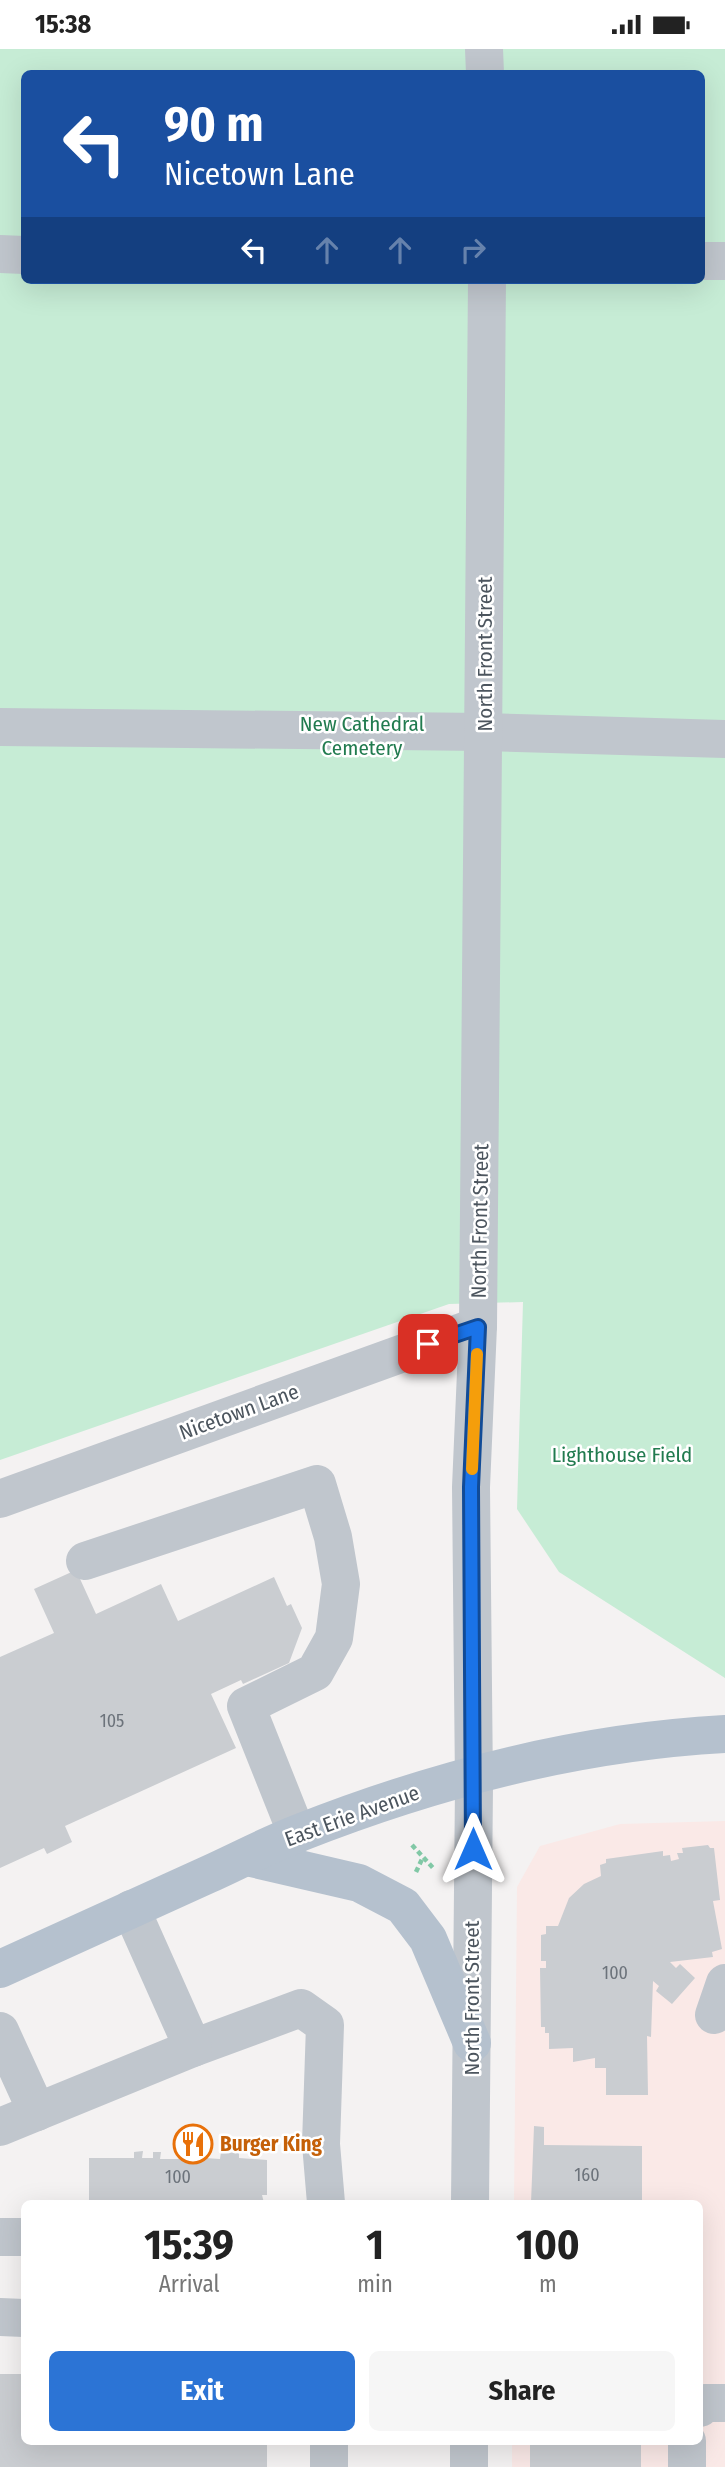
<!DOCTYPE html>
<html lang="en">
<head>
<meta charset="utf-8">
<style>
  :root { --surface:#fff; --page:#f6f6f6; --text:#222; --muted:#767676; --accent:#2c74d5 }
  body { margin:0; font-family:"Fira Sans Condensed",sans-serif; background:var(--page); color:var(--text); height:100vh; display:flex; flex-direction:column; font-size:26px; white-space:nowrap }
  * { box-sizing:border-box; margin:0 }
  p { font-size:23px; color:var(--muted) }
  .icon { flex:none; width:38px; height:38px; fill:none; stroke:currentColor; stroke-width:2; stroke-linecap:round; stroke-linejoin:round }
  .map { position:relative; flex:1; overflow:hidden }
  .side { position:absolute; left:21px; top:2151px; width:682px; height:245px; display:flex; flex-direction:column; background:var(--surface); border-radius:10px; box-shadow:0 7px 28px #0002 }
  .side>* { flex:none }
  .hud { position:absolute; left:21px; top:21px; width:684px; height:214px; border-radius:10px; box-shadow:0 7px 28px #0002; background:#1a4fa0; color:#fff; overflow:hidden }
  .pin { position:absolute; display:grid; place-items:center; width:60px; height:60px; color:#fff; margin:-30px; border-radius:14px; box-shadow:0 4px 10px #0006 }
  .me { position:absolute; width:77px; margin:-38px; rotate:0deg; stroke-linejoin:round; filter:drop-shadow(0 0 5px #0008) }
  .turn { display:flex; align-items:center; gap:24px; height:147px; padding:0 28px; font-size:32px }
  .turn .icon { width:91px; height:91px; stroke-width:2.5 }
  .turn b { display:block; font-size:49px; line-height:60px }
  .lanes { display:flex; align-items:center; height:66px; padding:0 28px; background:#0003; justify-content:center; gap:35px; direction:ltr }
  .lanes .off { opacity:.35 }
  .eta { display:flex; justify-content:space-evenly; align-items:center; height:119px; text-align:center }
  .eta b { font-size:42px; font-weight:700; line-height:49px }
  .cta { display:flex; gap:14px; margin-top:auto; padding:14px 28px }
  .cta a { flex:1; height:80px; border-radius:10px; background:var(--accent); color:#fff; font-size:28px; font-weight:700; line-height:80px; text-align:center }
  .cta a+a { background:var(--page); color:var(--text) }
  .status { display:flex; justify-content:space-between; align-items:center; height:49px; padding:0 35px; background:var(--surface); direction:ltr }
  .status svg { height:19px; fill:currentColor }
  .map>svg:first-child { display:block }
  .medical { fill:#fae9e7 }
  .green { fill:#c6ecd5; fill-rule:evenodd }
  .building { fill:#cacdd1 }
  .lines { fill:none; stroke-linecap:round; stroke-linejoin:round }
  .path { stroke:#81c8a6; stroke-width:4.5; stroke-dasharray:5 3.5; stroke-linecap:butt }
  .minor { stroke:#c0c6cd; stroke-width:38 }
  .major { stroke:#b5c1ce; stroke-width:38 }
  .route-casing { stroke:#114b97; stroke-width:18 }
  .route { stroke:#1a73e8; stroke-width:12 }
  .slow { stroke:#f59e0b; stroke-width:12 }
  .labels { text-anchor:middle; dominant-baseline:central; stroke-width:5; stroke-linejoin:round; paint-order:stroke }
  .number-label { font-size:18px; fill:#6c737b }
  .street-label { font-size:21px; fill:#4c555e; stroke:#fff }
  .park-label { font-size:21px; fill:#217b4f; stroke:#fff }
  .food-label { font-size:21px; font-weight:bold; fill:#c56008; stroke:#fff; text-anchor:start }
</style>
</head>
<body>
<div class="status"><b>15:38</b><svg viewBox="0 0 49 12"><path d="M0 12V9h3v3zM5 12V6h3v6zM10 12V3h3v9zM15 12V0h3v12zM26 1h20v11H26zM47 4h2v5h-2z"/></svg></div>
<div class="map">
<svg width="725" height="2418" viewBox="0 0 725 2418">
  <rect width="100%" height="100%" fill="#f4f2f2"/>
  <polygon class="medical" points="725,1772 725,2418 512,2418 512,2392 700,2392 700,2154 514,2154 517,1838 540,1797 620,1775"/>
  <path class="green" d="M0 0H725V1629L559 1523 517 1460 523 1253 449 1255 0 1411ZM24 24H702V231H24Z"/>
  <g class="building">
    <polygon points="76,1521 96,1565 161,1535 178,1572 274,1528 287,1557 291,1555 302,1579 289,1614 243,1635 241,1631 211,1645 236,1699 65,1777 72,1793 47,1805 44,1799 0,1819 0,1608 54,1584 34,1540"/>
    <polygon points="708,1796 710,1799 714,1799 720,1851 713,1852 722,1900 712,1903 713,1908 670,1913 676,1919 680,1915 695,1929 672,1955 656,1942 659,1937 653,1932 651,1988 647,1987 648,2046 606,2046 606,2019 595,2019 595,2009 573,2013 573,1999 549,2000 549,1984 545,1984 545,1978 541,1978 540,1919 546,1919 546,1912 541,1912 541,1886 546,1885 546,1877 558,1877 569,1849 584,1835 601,1827 600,1816 606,1814 606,1810 663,1802 663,1807 670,1806 671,1812 679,1810 677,1804 683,1804 682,1799"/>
    <polygon points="534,2077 544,2078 544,2096 642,2097 642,2154 531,2154"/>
    <polygon points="184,2097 205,2098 205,2109 220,2110 221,2103 239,2104 239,2109 267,2111 267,2146 262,2146 264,2154 89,2154 89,2109 134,2109 134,2103 143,2102 142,2109 153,2109 153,2103 161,2103 160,2110 184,2110"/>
    <polygon points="0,2325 24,2325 24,2392 267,2392 267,2418 0,2418"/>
    <rect x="530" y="2392" width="111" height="26"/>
  </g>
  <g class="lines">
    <g class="path">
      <polyline points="412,1796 435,1821"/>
      <polyline points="416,1823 423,1808"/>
    </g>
    <g class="minor">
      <polyline points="484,0 485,24"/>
      <polyline points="0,205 24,206"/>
      <polyline points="702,212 725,212"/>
      <polyline points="0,678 484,683 725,690"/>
      <polyline points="0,1450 478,1277"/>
      <polyline points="85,1512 317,1435 333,1488 341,1535 334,1589 315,1623 246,1657 297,1785"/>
      <polyline points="131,1860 193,1999 301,1959 325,1976 321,2095 326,2154"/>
      <polyline points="714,1966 725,1934"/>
      <polyline points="0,1982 37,2063"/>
      <polyline points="0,2078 193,1999"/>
      <polyline points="470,2154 474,1736 471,1438 478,1277 487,231"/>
      <polyline points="0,2188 24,2188"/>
      <polyline points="0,2268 24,2269"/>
      <polyline points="700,2359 705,2354 725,2354"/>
      <polyline points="687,2392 687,2418"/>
      <polyline points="329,2418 329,2392"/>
      <polyline points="469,2418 469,2392"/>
    </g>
    <g class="major">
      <polyline points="247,1808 359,1834 403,1857 428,1890 472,1994"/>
      <path d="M0 1920C69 1889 138 1857 207 1826 238 1812 268 1796 299 1784 436 1730 578 1693 725 1685"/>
    </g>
  </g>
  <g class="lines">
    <defs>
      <polyline id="route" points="428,1295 478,1278 471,1438 473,1800"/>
    </defs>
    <use href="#route" class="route-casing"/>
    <use href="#route" class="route"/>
    <polyline class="slow" points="472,1420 477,1305"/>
  </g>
  <defs>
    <symbol id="restaurant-ring" viewBox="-11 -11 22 22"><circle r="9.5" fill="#fff" stroke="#e8710a" stroke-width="1.5"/><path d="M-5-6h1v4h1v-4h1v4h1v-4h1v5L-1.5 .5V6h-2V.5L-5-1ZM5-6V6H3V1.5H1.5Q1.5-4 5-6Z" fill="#e8710a"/></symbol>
  </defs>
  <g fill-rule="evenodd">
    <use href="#restaurant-ring" x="171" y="2073" width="44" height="44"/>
  </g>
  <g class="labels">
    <g class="number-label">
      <text x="112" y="1672">105</text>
      <text x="615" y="1924">100</text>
      <text x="587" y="2126">160</text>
      <text x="178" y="2128">100</text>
    </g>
    <g class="street-label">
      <text transform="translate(485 605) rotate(-90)">North Front Street</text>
      <text transform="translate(480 1172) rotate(-89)">North Front Street</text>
      <text transform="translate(239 1363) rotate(-20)">Nicetown Lane</text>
      <text transform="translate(352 1767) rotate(-20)">East Erie Avenue</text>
      <text transform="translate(472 1949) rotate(-90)">North Front Street</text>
    </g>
    <g class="park-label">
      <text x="362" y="675">New Cathedral<tspan x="362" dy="24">Cemetery</tspan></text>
      <text x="622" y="1406">Lighthouse Field</text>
    </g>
    <g class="food-label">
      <text x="220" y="2095">Burger King</text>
    </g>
  </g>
</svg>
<div class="pin" style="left:428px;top:1295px;background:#d93025"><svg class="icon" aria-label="arrive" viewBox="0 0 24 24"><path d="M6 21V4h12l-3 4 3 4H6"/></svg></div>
<svg class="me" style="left:473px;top:1800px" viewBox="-20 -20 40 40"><path d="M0-17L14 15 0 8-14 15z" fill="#1a73e8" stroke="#fff" stroke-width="4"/></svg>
<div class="hud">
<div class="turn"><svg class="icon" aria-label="left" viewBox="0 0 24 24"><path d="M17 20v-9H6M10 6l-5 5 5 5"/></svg><div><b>90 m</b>Nicetown Lane</div></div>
<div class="lanes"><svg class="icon" aria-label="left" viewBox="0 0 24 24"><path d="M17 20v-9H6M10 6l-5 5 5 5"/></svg><svg class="icon off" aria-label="ahead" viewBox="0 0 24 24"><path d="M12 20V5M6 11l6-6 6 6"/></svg><svg class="icon off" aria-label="ahead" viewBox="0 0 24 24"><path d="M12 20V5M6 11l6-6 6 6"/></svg><svg class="icon off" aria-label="right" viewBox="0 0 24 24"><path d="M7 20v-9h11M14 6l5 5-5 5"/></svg></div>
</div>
<section class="side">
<div class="eta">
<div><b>15:39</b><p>Arrival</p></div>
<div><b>1</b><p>min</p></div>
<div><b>100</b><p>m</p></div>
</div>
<div class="cta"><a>Exit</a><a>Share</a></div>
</section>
</div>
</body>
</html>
